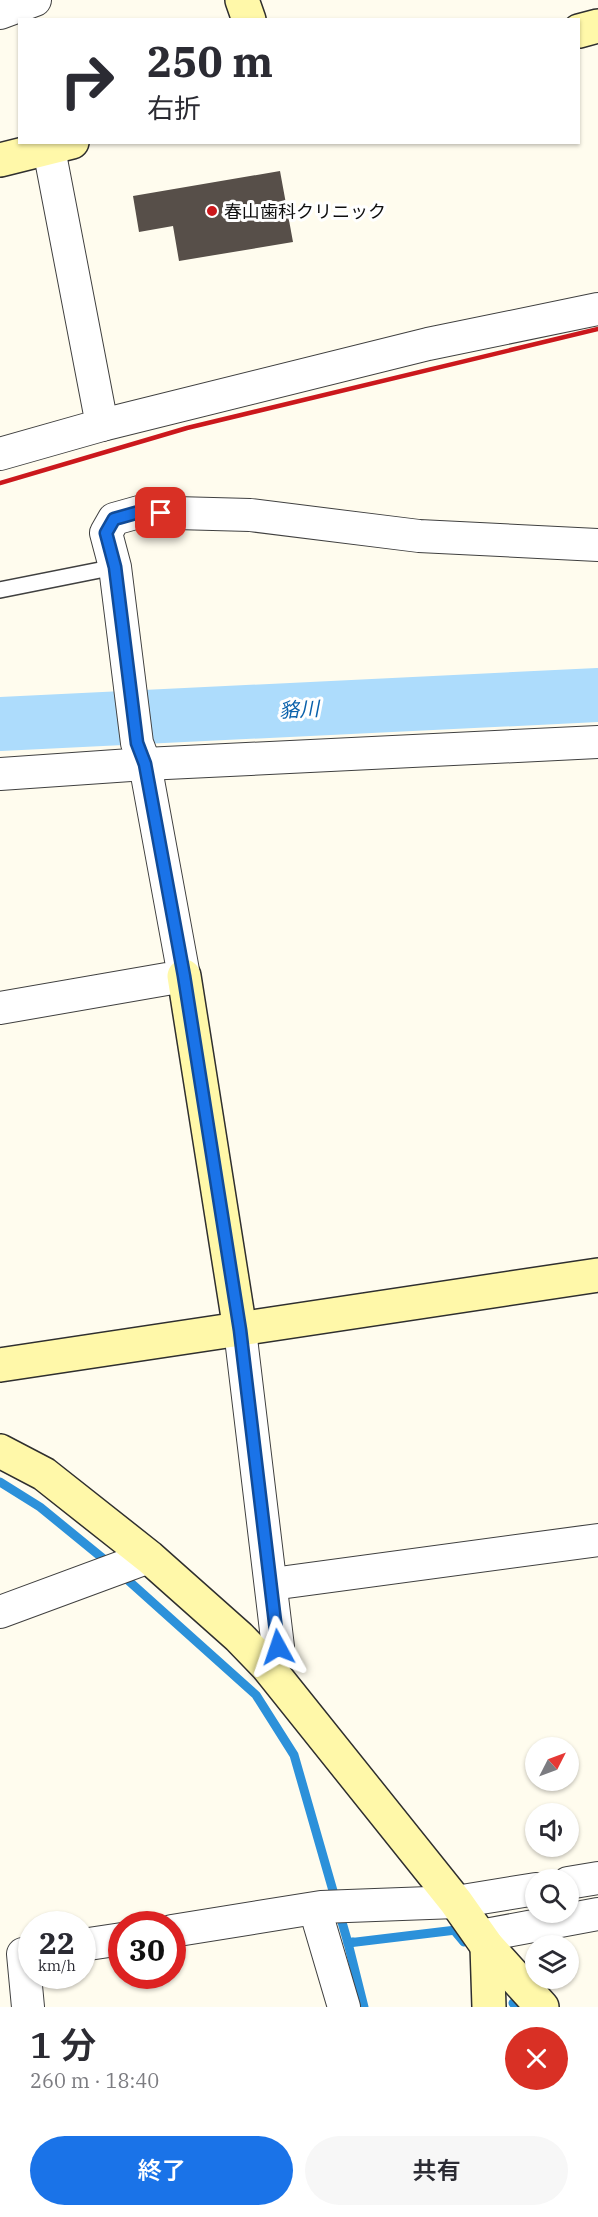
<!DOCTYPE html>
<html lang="ja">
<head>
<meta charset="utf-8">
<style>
  :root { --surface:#fff; --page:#f7f7f7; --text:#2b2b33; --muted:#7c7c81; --accent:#1a73e8 }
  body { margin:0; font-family:"IBM Plex Serif","Noto Sans JP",serif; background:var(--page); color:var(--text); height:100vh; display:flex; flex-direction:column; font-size:22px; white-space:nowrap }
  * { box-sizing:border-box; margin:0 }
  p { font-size:20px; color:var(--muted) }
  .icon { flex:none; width:33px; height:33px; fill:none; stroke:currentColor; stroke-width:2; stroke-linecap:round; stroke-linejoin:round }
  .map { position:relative; height:2007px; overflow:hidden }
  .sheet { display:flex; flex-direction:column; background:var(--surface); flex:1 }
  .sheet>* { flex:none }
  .top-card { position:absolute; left:18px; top:18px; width:562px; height:126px; border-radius:0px; box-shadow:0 2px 4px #0004; background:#fff; color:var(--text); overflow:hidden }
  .needle { width:39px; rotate:48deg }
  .fabs { position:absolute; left:525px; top:1737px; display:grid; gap:12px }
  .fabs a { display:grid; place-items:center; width:54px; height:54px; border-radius:50%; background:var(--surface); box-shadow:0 2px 4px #0004; font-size:30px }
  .speed { position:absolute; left:18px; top:1911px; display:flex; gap:12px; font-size:30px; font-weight:700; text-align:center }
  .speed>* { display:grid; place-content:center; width:78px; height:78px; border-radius:50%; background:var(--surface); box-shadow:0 2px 4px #0004; line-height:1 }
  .speed small { font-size:15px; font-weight:400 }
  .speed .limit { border:9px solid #d22; background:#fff; color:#111 }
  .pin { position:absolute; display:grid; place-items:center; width:51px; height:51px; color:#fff; margin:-26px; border-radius:12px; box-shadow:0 3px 9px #0006 }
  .me { position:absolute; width:66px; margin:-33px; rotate:355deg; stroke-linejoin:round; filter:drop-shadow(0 0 4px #0008) }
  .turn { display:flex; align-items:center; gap:21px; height:126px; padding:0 30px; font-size:27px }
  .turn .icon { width:78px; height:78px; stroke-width:2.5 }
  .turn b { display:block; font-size:42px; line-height:51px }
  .round { display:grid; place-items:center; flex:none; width:63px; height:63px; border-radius:32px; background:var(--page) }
  .head { display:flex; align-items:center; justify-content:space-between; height:102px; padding:0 30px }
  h1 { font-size:36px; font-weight:600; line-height:45px }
  .cta { display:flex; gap:12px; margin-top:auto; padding:12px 30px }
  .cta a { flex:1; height:69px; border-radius:36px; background:var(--accent); color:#fff; font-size:24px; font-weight:600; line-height:69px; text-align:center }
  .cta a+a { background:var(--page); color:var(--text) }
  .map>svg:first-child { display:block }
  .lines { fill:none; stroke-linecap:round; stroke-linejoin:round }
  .stream { stroke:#2c91da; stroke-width:9 }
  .river { stroke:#addcfc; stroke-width:54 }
  .building { fill:#574f49 }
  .lane-casing { stroke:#404040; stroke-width:18 }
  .street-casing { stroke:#404040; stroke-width:34 }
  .secondary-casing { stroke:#2f2f2f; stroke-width:36 }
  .lane { stroke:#fff; stroke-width:15 }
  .street { stroke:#fff; stroke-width:32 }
  .secondary { stroke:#fff8a9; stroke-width:33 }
  .rail { stroke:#cb181c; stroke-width:4.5 }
  .route-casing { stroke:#114b97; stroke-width:15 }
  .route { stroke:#1a73e8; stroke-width:10 }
  .poi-dot { fill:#cb181c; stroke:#fff; stroke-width:2 }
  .labels { text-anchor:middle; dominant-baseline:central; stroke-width:6; stroke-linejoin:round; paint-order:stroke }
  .poi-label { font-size:18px; fill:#0d0d0d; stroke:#fff; text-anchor:start }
  .water-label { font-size:20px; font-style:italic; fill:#0a61ab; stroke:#fff }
</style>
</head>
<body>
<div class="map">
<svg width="598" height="2007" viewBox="0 0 598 2007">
  <rect width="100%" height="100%" fill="#fffcee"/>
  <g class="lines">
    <g class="stream">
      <polyline points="0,1482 40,1507 111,1565"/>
      <polyline points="121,1574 256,1695 294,1755 348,1943 456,1930"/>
      <polyline points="454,1930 464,1942"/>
      <polyline points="353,1942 348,1943 364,2007"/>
      <polyline points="513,2003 516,2007"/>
    </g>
    <polyline class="river" points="0,724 598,695"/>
  </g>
  <polygon class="building" points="280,171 293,242 179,261 173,226 139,232 133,196"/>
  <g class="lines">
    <defs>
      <polyline id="lane" points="0,590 115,567"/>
      <g id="street">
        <polyline points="0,13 35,0"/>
        <polyline points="102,425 428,344 598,309"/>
        <polyline points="0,454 102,425 49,149"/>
        <polyline points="0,774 145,764 598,742"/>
        <polyline points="0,1008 184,976 145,764 137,743 115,567 106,533 114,519 139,512 250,515 419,536 598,545"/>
        <polyline points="240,1330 278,1647 267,1666"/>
        <polyline points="272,1584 598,1540"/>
        <polyline points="0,1612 149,1557"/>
        <polyline points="568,1883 598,1878"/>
        <polyline points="315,1909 344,2007"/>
        <polyline points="172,1931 321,1907 456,1902 536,1889"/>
        <polyline points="480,1936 598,1914"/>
        <polyline points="82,1945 122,1939"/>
        <polyline points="23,1954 28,2007"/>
      </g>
      <g id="secondary">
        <polyline points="242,0 249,20"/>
        <polyline points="579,31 598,26"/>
        <polyline points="0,160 72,142"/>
        <polyline points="184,976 240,1330"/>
        <polyline points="0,1365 598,1275"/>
        <polyline points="0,1451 44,1474 149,1557 239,1637 267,1666 456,1902 487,1946 542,2007"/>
        <polyline points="487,1946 489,2007"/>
      </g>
    </defs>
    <use href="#lane" class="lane-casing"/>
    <use href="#street" class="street-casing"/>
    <use href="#secondary" class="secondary-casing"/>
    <use href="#lane" class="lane"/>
    <use href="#street" class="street"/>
    <use href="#secondary" class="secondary"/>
    <polyline class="rail" points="0,483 187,428 598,329"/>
  </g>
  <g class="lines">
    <defs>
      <polyline id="route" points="161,513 139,512 114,519 106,533 115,567 137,743 145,764 184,976 240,1330 278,1647"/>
    </defs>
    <use href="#route" class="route-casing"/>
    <use href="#route" class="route"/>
  </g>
  <circle class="poi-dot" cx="212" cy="211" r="6"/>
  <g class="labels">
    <g class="poi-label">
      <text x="224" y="211">春山歯科クリニック</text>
    </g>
    <g class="water-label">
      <text transform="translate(299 709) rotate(-3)">貉川</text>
    </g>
  </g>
</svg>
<div class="fabs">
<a><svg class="needle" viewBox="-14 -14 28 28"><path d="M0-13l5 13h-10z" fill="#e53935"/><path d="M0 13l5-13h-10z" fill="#7c7c81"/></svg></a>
<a><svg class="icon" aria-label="sound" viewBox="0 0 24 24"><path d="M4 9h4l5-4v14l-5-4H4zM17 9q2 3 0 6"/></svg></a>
<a><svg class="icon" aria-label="search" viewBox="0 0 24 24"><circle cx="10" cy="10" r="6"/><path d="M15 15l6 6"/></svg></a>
<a><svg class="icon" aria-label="layers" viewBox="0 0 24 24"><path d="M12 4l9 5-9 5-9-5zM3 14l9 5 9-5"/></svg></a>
</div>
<div class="speed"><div>22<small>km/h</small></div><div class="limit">30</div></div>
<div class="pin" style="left:161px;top:513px;background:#d93025"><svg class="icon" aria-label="arrive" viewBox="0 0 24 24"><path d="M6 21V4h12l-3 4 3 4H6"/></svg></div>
<svg class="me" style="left:278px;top:1647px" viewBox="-20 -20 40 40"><path d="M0-17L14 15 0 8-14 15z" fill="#1a73e8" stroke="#fff" stroke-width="4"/></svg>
<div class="top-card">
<div class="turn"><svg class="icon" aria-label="right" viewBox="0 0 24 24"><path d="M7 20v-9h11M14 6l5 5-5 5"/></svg><div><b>250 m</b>右折</div></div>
</div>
</div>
<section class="sheet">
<div class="head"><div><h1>1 分</h1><p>260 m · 18:40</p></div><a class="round" style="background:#d93025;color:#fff"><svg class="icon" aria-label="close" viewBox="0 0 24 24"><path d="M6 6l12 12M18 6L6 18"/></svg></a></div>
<div class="cta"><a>終了</a><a>共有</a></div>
</section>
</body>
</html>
